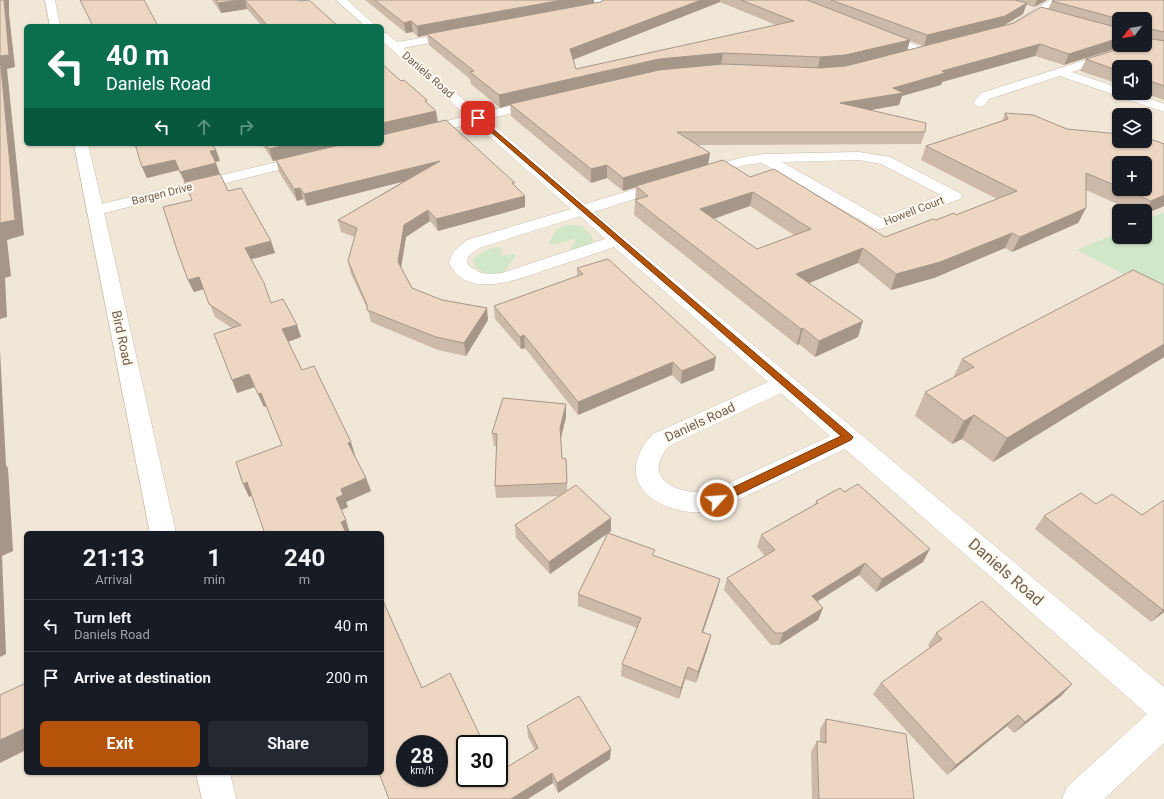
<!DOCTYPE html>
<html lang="en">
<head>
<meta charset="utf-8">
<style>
  :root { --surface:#171b24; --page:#242831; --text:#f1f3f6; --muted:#9ea1a6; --line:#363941; --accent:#b45309 }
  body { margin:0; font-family:Roboto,sans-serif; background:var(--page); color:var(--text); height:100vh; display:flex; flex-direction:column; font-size:15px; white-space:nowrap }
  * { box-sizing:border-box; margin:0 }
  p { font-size:13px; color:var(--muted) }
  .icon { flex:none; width:22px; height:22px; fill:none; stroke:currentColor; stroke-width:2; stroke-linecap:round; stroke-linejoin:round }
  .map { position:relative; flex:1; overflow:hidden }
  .drawer { position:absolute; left:24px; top:531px; width:360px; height:244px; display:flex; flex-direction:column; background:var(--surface); border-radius:6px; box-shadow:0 1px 3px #0004 }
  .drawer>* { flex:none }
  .guide { position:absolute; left:24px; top:24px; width:360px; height:122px; border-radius:6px; box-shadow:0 1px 3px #0004; background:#0b6e4f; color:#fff; overflow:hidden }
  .needle { width:26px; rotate:239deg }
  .buttons { position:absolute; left:1112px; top:12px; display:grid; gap:8px }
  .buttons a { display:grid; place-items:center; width:40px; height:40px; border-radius:6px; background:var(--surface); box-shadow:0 1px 3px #0004; font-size:20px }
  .speed { position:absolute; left:396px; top:735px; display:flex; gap:8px; font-size:20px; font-weight:700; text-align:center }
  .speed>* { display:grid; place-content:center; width:52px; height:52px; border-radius:50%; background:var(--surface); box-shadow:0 1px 3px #0004; line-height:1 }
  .speed small { font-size:10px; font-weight:400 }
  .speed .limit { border:2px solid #111; border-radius:6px; background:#fff; color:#111 }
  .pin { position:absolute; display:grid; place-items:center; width:34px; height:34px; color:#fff; margin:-17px; border-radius:8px; box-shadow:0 2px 6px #0006 }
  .me { position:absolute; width:44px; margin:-22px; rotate:64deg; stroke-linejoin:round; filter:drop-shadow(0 0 3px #0008) }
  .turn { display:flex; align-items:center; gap:14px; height:84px; padding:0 16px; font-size:18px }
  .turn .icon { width:52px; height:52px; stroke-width:2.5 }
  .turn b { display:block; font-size:28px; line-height:34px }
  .lanes { display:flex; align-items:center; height:38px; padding:0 16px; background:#0003; justify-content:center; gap:20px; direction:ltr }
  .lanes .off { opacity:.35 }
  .eta { display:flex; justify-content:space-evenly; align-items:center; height:68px; text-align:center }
  .eta b { font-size:24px; font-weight:700; line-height:28px }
  .cta { display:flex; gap:8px; margin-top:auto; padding:8px 16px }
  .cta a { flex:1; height:46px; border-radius:6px; background:var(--accent); color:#fff; font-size:16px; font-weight:700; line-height:46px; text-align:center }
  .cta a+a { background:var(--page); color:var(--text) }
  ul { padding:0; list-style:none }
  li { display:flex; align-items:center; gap:12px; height:52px; padding:0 16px; border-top:1px solid var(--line) }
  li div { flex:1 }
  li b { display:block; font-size:15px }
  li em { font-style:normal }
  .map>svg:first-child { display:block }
  .residential { fill:#f1e7d7; fill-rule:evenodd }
  .green { fill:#d1e7c7 }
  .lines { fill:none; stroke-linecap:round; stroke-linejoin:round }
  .minor-casing { stroke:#cbbeaf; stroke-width:1 }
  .minor { fill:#fff; fill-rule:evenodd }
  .wall { fill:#ccb9a7; fill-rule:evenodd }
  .shaded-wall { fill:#a69688 }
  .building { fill:#edd7c2; stroke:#a69688; fill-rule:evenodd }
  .route { fill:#b45309; stroke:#753606 }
  .labels { text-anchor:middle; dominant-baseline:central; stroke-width:4; stroke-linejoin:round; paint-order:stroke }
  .far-street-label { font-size:11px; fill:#725e4e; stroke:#fdf9ee }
  .street-label { font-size:13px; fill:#725e4e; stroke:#fdf9ee }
  .near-street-label { font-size:16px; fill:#725e4e; stroke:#fdf9ee }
</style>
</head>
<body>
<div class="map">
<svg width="1164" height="799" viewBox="0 0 1164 799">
  <rect width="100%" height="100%" fill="#faf5e8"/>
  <path class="residential" d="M0 0H1164V799H0ZM1119 19H1145V45H1119ZM26 26H382V144H26ZM1119 67H1145V93H1119ZM1119 115H1145V141H1119ZM1119 163H1145V189H1119ZM1119 211H1145V237H1119ZM26 533H382V773H26ZM405 744H439V778H405ZM465 744H499V778H465Z"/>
  <g class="green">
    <polygon points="1164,212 1164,295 1077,250 1119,232 1119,237 1145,237 1145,220"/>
    <polygon points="569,225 581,226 592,236 593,243 572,251 571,249 576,239 550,245 549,243 557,229"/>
    <path d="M497 247 502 248 501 254 503 256 514 254 516 256 503 273C491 276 481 274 473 264L474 258 486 250Z"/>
  </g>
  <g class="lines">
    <defs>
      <g id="minor">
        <polygon points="45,0 55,0 60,26 50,26"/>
        <polygon points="336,0 347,0 376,26 365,26"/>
        <polygon points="591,0 603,0 609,5 603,10 577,14 575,12 577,10 598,5"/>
        <polygon points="1050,0 1062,0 1022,25 1014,25 1013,23"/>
        <path d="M382 32 386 33 397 42 457 32 461 33 462 35 461 37 403 48 479 113 538 99 543 100 544 103 543 106 487 119 585 204 659 182H669L672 185 669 188 594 212 1164 687V743L1104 799H1062L1067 787 1147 714 845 449 717 510C667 522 605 484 653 434L768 382 614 247C594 254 574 261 554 267 524 277 466 303 449 262L454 251 467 240 571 209 474 123 382 145 377 144H382V137L467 116 382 41ZM580 216 605 239 502 273 491 274 481 273 469 266 467 262 468 257 479 248ZM781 393 830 436 712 491C681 497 639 480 669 446Z"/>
        <polygon points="881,32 929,50 931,52 925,55 921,54 877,37 876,35"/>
        <polygon points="1145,42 1149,45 1148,47 1072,72 1119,88 1119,93 1133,93 1164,104 1164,112 1060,76 989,99 984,106 979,107 973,103 981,93 1133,45 1145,45"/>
        <polygon points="74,144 88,144 102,204 306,155 311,156 313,159 311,162 104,213 176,533 150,533"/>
        <path d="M859 152 890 157 960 193 962 196 960 199 880 229 874 228 762 163 745 165 702 177 697 176 695 173 697 170 744 157 764 154ZM859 160 881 164 941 195 881 218 782 162Z"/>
        <polygon points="196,773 230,773 236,799 202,799"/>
      </g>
    </defs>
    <use href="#minor" class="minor-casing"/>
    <use href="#minor" class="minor"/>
  </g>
  <g class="wall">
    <polygon points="212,0 297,0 338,26 262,26 247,9 221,13"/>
    <path d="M365 0H594V3L600 2 604 0H1047L1034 7 1026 5 1023 14 1003 26 1014 23 1048 9 1052 1 1164 0V100L1144 93H1145V67H1119V84L1080 71 1086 59 1147 40H1145V41V19H1119V45L1064 65 1035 56 942 82 941 85 902 96 899 105 870 110 925 132 921 144 697 145 708 165 750 177 885 237 936 220 956 215 997 199 921 160 926 146 1002 121 1005 113 1067 129 1164 144V206L1145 214V211H1133L1086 190V208L1078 223 1012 252 1005 248 934 278 891 290 858 263 809 283 858 337 815 357 799 344 797 345 634 215 636 187 623 191 607 178 591 183 511 116 510 105 500 108 471 84 470 79 429 45 427 35 418 37 413 32 406 33ZM720 2 776 25 576 69 573 59ZM910 41 923 46 907 50ZM1119 163 1145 189H1119ZM750 206 794 235 757 249 714 219Z"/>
    <polygon points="401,81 427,100 427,103 438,122 515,186 525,207 438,231 430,221 406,237 401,268 412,288 488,320 466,356 438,350 371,322 368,310 351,274 348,261 355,237 341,232 338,220 404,181 307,206 303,199 297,201 279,172 276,160 273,161 262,144 382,144"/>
    <polygon points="216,150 220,161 215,162 219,174 228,191 271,241 275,253 251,259 271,303 297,325 301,337 288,342 302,370 355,455 354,455 366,478 371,491 346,502 348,507 341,510 350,533 264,531 252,496 249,497 282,445 266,406 264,407 255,387 237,393 232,328 215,317 204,289 194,292 188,280 192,200 179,170 147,178 142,167"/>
    <polygon points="577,268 714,370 681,384 672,375 578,415 525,348 521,349 495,319 494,306 577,276"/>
    <polygon points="1164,285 1164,357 993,462 962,439 952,444 915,416 925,392 953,378 962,359"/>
    <polygon points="566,417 561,439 562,458 567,483 567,491 611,531 550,574 516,538 515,525 559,496 496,498 495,486 497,446 494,446 492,433"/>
    <polygon points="1112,494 1164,612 1151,622 1035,529 1044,516 1096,504"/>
    <polygon points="816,501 923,562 876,592 859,575 817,601 823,608 818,620 779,645 771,645 724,590 727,578 765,556 757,547 761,535 815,504"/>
    <polygon points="654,556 720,579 717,591 703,632 711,635 708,647 696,683 685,679 679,699 621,676 622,664 637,628 578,606 578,594"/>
    <polygon points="936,633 1072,684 1061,696 1014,733 1007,726 947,775 873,694 881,683 930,648 928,645"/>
    <polygon points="422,688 499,778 535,750 528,737 527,726 610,759 558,793 553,783 379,773"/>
    <polygon points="826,719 914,799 812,799 811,752 817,741 820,742 820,729"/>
  </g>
  <g class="shaded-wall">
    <polygon points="4,0 9,0 9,14 15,67 7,69 24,235 7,240 11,276 5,278 7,317 0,319 0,56"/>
    <polygon points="240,0 245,0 247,9 221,13 218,3"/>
    <polygon points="562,0 594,0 594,4 427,34 427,35 418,37 417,26"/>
    <polygon points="701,0 720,0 720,2 570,61 570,49"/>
    <polygon points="1037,0 1047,0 1034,7"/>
    <polygon points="1027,3 1023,14 1001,27 924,46 927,35"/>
    <polygon points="411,21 413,32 406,33 404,23"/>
    <polygon points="1119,38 1119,45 1128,45 1064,65 1069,54"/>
    <polygon points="910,40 907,51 843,67 818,68 820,57"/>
    <polygon points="1040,44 1035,56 942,82 941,85 902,96 899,105 837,116 840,103 893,88 942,71"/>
    <polygon points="723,53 721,64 510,104 510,105 500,108 499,95 659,59"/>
    <polygon points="436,111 438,123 382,135 382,123"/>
    <polygon points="290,144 344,144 273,161 269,149"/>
    <polygon points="216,150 220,161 214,162 210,151"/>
    <polygon points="710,153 708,166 636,186 636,187 623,191 623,178"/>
    <polygon points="175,160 179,170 147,178 142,167"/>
    <polygon points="440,161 441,172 307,206 304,194"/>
    <polygon points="216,163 220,174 185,182 180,172"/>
    <polygon points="607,165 607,178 591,183 591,169"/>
    <polygon points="300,188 303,199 297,201 294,189"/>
    <polygon points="753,192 750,206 698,224 700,209"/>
    <polygon points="1164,195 1164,206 1145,214 1145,212 1151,201"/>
    <polygon points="525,196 525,207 438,231 436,219"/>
    <polygon points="1086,208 1078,223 1012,252 1020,237"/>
    <polygon points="428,210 430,221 406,237 400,274 398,262 404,225"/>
    <polygon points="1012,233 1005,248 934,278 891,290 896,274"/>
    <polygon points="271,241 275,253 249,260 245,248"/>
    <polygon points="863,248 858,263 792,290 796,274"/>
    <polygon points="199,277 204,289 194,292 188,280"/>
    <polygon points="487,308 488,320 466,356 464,343"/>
    <polygon points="863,321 858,337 815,357 819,341"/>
    <polygon points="297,325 301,337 287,342 282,329"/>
    <polygon points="803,328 799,344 797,345 801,329"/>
    <polygon points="524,335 525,348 521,349 520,337"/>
    <polygon points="1164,344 1164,357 993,462 1007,438"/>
    <polygon points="0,350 6,465 8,468 13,551 2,556 6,654 0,657"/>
    <polygon points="716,357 714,370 681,384 682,371"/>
    <polygon points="673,362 672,375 578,415 578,402"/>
    <polygon points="249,374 255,387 237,393 232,380"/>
    <polygon points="261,393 266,406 264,407 258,394"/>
    <polygon points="566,404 566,417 560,441 560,428"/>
    <polygon points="974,415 962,439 952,444 964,421"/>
    <polygon points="351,442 355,455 352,456 348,443"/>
    <polygon points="366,478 371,491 346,502 348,507 340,511 336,498 341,489"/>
    <polygon points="247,482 253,495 249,497 243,484"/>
    <polygon points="611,518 611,531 550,574 549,562"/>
    <polygon points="346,520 350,533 345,533 341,522"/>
    <polygon points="930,549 923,562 876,592 882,579"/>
    <polygon points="865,563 859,575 807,608 812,596"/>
    <polygon points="720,579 717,591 699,644 702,632"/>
    <polygon points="823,608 818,620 779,645 783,633"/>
    <polygon points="1164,609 1164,612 1151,622"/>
    <polygon points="711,635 708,647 696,683 698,672"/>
    <polygon points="688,667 685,679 679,699 681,688"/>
    <polygon points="1072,684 1061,696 1014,733 1025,722"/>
    <polygon points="1018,715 1007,726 947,775 956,765"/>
    <polygon points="26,728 26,750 0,763 0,740"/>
    <polygon points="611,749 610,759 558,793 557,783"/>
    <polygon points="552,773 553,783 528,799 511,799"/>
  </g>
  <g class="building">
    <polygon points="0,0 4,0 9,55 0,56"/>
    <polygon points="80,0 144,0 158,26 93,26"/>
    <polygon points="216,0 240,0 218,3"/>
    <polygon points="245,0 297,0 299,1 309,0 338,26 268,26"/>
    <polygon points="375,0 562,0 417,26 411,21 404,23"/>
    <polygon points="604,0 701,0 570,49 576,69 794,21 741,0 807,0 910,40 845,55 820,57 723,53 659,59 499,95 470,72 474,71 427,34 600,2"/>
    <polygon points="831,0 1015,0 1027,3 1005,16 927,35"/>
    <polygon points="1054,0 1164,0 1164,32 1151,29 1149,33 1145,33 1145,19 1119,19 1052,1"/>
    <polygon points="1041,7 1119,28 1119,38 1069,54 1040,44 942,71 945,73 893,88 903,93 840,103 926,123 925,132 677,132 710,153 623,178 607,165 591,169 510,104 659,70 723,64 820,68 846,66 1014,23"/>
    <polygon points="1153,39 1164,41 1164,86 1145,79 1145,67 1119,67 1119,71 1086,59 1132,45 1145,45 1145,41"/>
    <polygon points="0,56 15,220 0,223"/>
    <polygon points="382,64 401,81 404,80 427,100 425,101 436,111 382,123"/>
    <path d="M1005 113 1033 115 1067 129 1119 134V141H1145V137L1164 144V195L1151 201 1124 189H1145V163H1119V187L1086 173V208L1020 237 1012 233 940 262 896 274 863 248 796 274 863 321 819 341 803 328 801 329 635 200 648 196 636 186 723 160 750 177 774 169 885 237 933 219 936 220 954 213 956 215 1017 191 926 146 1008 119ZM753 192 811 229 757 249 700 209Z"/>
    <polygon points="446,120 515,183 512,183 525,196 436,219 428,210 404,225 398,262 412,288 442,300 487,308 464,343 436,337 367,310 367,305 348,261 357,228 338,220 440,161 304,194 300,188 294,189 276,160 344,144 382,144 382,135"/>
    <polygon points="135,144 212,144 216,150 210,151 216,163 180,172 175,160 142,167"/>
    <polygon points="266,144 290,144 269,149"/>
    <polygon points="220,174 228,191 241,188 271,241 245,248 264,283 271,303 283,299 297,325 282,329 302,370 314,366 351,442 348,443 366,478 341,489 343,495 336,498 346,520 341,522 346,533 259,533 264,531 247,482 243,484 236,462 282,445 261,393 258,394 249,374 232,380 214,334 241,325 209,304 199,277 188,280 178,253 163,207 192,200 185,182"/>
    <polygon points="608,259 716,357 682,371 673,362 578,402 524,335 520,337 494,306 583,274 577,268"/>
    <polygon points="1133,270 1164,285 1164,344 1007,438 974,415 964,421 925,392 974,367 962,359"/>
    <polygon points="503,398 566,404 560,428 562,458 566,459 567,483 495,486 497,434 492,433"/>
    <polygon points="858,484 930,549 882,579 865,563 812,596 823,608 783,633 775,633 727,578 775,550 761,535 818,503 816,501 840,488 844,492"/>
    <polygon points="576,485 611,518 549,562 515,525"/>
    <polygon points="1081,493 1096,504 1112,494 1142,515 1164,500 1164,609 1163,610 1044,516"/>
    <polygon points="608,533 655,550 652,555 720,579 702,632 711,635 698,672 688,667 681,688 622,664 641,618 578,594"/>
    <path d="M383 601 422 688 450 673 484 744H465V778H499V772L538 748 527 726 579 696 611 749 557 783 552 773 511 799H389L379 773H382V602ZM405 744H439V778H405Z"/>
    <polygon points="982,601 1072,684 1025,722 1018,715 956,765 881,683 942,639 936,633"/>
    <polygon points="26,683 26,728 0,740 0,695"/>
    <polygon points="826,719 906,734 914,799 819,799 817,741 826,743"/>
  </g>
  <polygon class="route" points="476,117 479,117 851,435 853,437 851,440 721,503 713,503 712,500 713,497 841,436 476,119"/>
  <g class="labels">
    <g class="far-street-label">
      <text transform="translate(428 75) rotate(41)">Daniels Road</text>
      <text transform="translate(162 194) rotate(-14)">Bargen Drive</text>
      <text transform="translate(914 211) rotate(-21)">Howell Court</text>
    </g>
    <g class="street-label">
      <text transform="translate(122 338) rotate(78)">Bird Road</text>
      <text transform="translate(700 422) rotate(-25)">Daniels Road</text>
    </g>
    <g class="near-street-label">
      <text transform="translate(1006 572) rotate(41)">Daniels Road</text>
    </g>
  </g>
</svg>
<div class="buttons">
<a><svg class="needle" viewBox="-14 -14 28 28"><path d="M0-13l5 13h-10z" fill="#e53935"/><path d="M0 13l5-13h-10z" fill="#9ea1a6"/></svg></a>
<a><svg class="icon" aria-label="sound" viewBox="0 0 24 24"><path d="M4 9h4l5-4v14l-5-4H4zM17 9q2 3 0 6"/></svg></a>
<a><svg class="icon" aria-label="layers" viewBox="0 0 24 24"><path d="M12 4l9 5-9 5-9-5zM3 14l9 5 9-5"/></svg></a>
<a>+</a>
<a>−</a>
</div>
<div class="speed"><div>28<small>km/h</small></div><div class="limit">30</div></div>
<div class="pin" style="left:478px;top:118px;background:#d93025"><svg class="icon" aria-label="arrive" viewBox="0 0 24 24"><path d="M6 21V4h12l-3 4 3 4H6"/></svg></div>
<svg class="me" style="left:717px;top:500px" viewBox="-20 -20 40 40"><circle r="17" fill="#b45309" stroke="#fff" stroke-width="3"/><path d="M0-11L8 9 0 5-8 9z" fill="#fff"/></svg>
<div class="guide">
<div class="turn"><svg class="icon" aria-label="left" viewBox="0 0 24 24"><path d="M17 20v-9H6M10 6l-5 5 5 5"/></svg><div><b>40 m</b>Daniels Road</div></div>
<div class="lanes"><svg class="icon" aria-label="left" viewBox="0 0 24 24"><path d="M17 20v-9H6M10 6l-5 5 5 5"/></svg><svg class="icon off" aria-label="ahead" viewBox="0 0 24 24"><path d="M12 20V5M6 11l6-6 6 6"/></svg><svg class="icon off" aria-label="right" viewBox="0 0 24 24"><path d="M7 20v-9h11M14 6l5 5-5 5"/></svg></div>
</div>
<section class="drawer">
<div class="eta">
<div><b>21:13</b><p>Arrival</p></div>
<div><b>1</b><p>min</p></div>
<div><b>240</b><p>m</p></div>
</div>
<ul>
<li><svg class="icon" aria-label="left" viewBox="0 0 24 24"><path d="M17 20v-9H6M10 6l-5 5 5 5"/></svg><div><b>Turn left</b><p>Daniels Road</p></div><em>40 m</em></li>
<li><svg class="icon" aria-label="arrive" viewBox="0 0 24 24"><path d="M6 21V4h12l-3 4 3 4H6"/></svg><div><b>Arrive at destination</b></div><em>200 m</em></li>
</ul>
<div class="cta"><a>Exit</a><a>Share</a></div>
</section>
</div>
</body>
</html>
